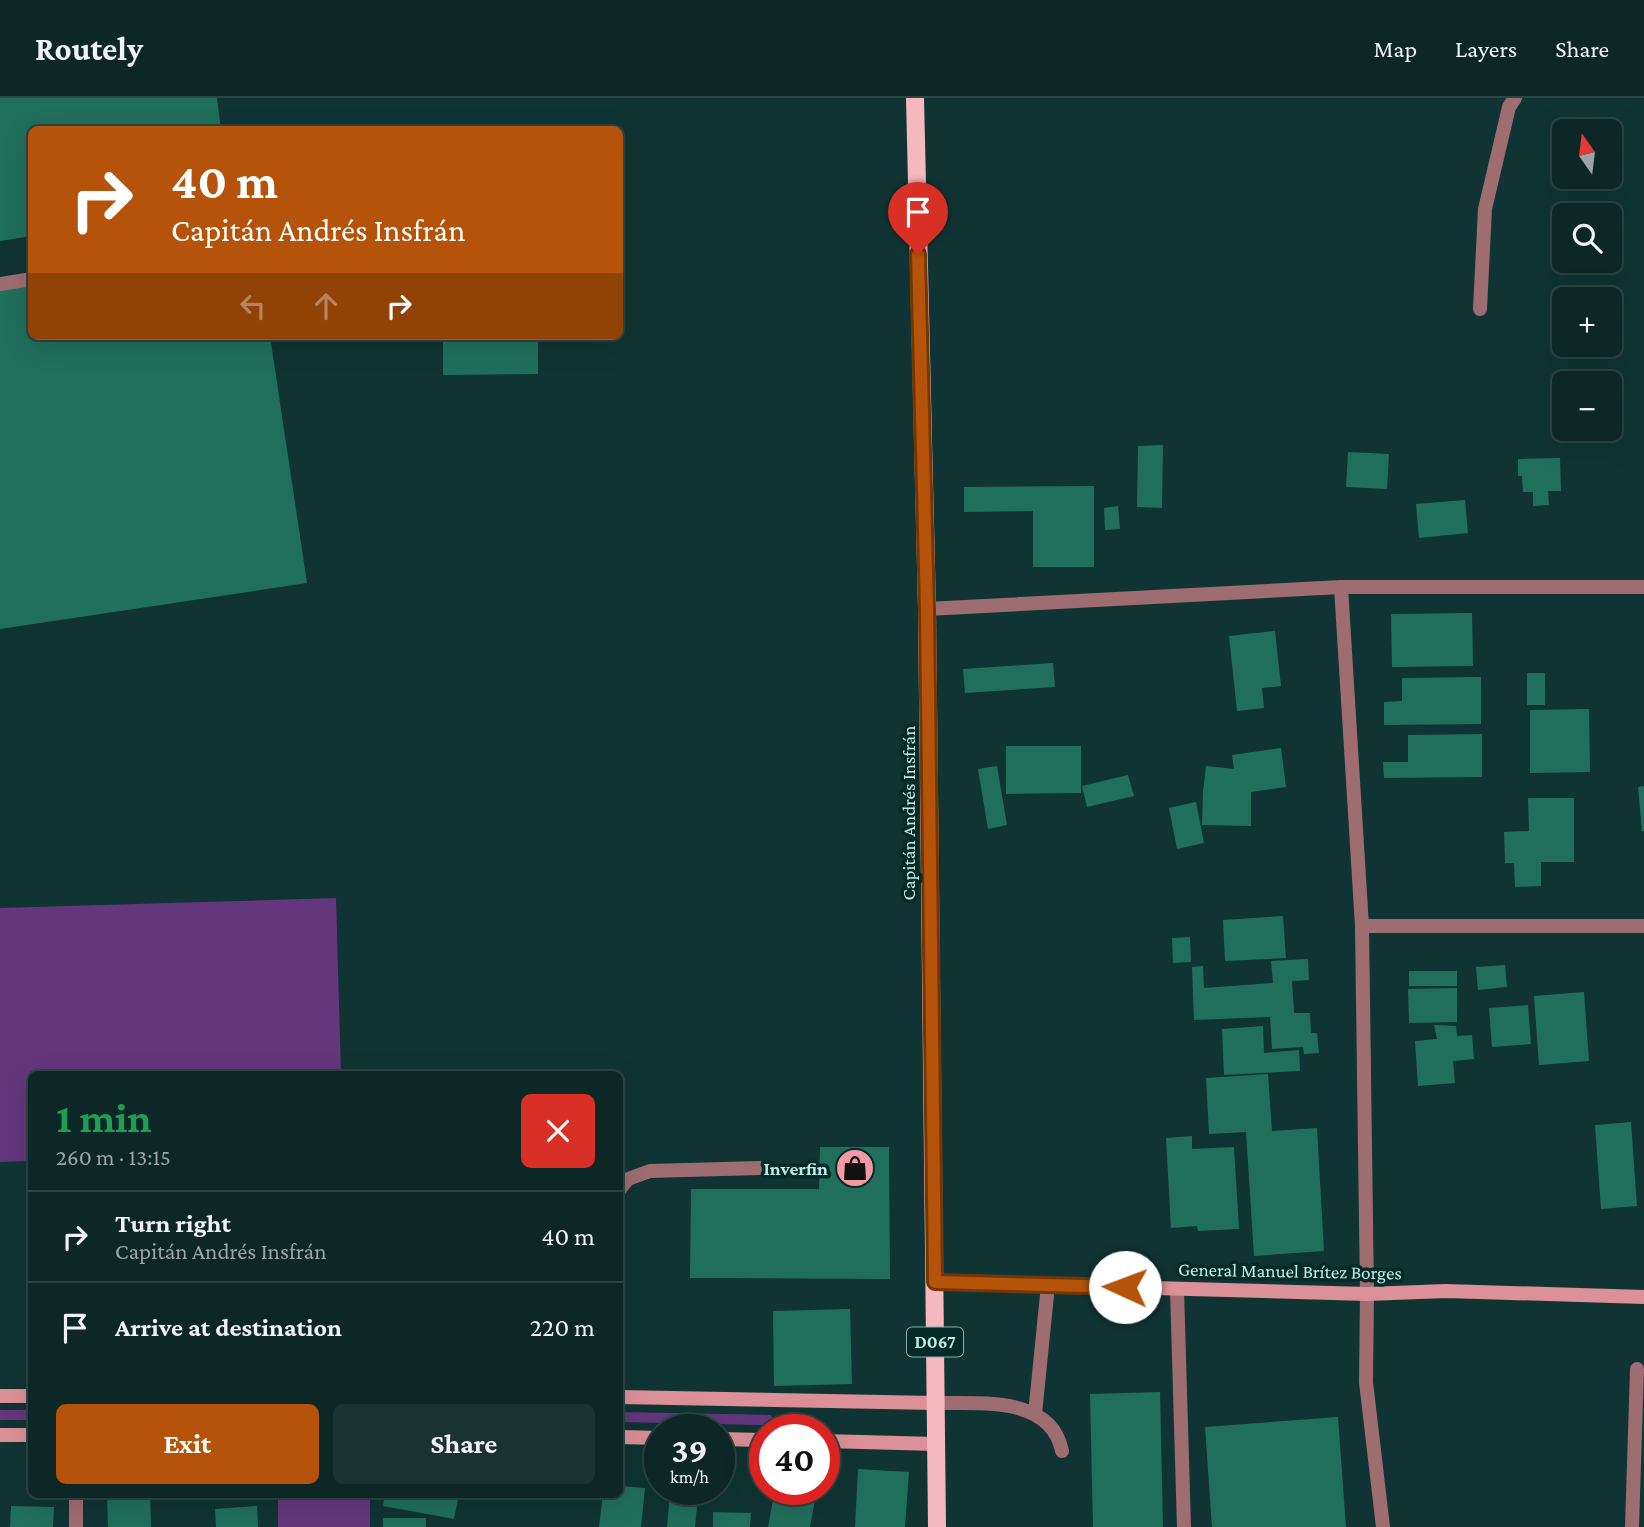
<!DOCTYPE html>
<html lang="en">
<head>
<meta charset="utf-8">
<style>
  :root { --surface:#0c2726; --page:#1a3332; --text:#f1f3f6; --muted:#9aa5a7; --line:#2c4443; --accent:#b45309 }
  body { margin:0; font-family:"Crimson Pro",serif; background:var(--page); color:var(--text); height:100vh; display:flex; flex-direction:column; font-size:26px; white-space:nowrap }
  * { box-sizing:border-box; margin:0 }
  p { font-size:23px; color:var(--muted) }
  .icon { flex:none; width:38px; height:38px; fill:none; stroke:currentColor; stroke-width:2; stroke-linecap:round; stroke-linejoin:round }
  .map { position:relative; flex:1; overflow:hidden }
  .panel { position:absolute; left:28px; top:973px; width:595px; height:427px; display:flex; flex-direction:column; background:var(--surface); border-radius:10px; box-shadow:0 7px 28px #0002,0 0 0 2px var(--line) }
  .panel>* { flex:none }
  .top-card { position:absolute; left:28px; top:28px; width:595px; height:214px; border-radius:10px; box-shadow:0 7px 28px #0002,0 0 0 2px var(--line); background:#b45309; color:#fff; overflow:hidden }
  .needle { width:46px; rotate:346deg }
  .tools { position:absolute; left:1552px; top:21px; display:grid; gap:14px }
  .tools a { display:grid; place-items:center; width:70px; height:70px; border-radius:10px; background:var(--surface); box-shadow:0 7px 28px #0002,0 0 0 2px var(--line); font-size:35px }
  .speed { position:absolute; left:644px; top:1316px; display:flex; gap:14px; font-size:35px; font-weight:700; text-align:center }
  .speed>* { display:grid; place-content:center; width:91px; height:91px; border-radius:50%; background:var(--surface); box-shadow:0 7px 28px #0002,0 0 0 2px var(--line); line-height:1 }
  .speed small { font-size:18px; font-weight:400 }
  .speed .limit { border:10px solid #d22; background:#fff; color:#111 }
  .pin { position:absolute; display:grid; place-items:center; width:60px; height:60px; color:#fff; margin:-72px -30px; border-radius:50% 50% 50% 0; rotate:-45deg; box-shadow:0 0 7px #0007 }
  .pin .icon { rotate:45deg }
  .me { position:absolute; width:77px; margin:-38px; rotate:272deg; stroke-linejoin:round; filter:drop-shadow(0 0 5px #0008) }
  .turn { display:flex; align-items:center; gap:24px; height:147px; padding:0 28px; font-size:32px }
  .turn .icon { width:91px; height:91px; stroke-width:2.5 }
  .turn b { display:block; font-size:49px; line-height:60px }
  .lanes { display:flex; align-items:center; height:66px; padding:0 28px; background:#0003; justify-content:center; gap:35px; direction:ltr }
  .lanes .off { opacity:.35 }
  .round { display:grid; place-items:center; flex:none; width:74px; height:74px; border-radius:10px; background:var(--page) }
  .head { display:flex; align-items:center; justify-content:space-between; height:119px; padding:0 28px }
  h1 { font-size:42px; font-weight:700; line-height:52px; color:#1e9e55 }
  .cta { display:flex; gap:14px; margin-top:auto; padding:14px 28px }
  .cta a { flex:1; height:80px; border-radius:10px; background:var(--accent); color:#fff; font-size:28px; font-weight:700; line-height:80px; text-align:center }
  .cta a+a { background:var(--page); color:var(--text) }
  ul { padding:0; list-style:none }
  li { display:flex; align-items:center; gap:21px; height:91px; padding:0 28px; border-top:2px solid var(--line) }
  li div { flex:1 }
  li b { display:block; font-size:26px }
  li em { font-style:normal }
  header { display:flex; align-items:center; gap:42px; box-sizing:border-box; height:98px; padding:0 35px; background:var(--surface); border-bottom:2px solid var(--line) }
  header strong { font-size:33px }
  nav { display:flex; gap:38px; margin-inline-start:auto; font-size:24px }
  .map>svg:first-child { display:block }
  .green { fill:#64377c }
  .building { fill:#206f5b }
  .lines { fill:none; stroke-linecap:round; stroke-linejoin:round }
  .lane { stroke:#9d6d72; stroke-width:14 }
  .street { stroke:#9d6d72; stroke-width:14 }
  .secondary { stroke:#dc9098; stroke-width:14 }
  .primary { stroke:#f4b8be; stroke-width:18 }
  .route-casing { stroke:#753606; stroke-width:18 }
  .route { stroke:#b45309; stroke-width:12 }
  .labels { text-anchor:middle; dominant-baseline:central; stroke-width:7; stroke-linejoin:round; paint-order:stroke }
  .shield { fill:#052a29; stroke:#85b2b1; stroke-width:2 }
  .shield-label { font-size:18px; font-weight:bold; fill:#bcedeb }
  .street-label { font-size:19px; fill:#bcedeb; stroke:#052a29 }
  .poi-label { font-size:19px; font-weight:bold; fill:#bcedeb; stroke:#052a29; text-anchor:end }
</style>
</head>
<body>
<header>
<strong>Routely</strong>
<nav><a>Map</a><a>Layers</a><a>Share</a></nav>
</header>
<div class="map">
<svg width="1644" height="1429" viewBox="0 0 1644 1429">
  <rect width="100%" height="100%" fill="#103433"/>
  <g class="green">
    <polygon points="336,800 341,976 32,976 31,1063 0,1064 0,810"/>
    <rect x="0" y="1312" width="31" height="10"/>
    <polygon points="620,1314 771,1317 774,1324 770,1327 620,1324"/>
    <rect x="278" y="1397" width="92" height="32"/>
  </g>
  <g class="building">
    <polygon points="0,0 217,0 221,32 32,32 32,138 0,143"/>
    <polygon points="32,187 32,238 270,238 307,485 0,531 0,192"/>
    <polygon points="443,238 538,238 538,276 443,277"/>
    <polygon points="1163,347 1162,410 1137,409 1138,348"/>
    <polygon points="1348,354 1389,356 1387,391 1346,389"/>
    <polygon points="1560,360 1561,393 1548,393 1549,407 1533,408 1533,394 1523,394 1522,378 1518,378 1518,361"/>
    <polygon points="1094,388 1094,469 1033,469 1033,413 964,414 964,389"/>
    <polygon points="1465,402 1468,435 1419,440 1416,406"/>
    <polygon points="1118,408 1120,431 1105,432 1104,410"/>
    <polygon points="1472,515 1473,568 1392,569 1391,516"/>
    <polygon points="1275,533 1281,588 1262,590 1264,610 1237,613 1229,538"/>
    <polygon points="1053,565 1055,589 965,595 963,571"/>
    <rect x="1527" y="575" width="18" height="32"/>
    <polygon points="1481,579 1481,626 1384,627 1384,604 1402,603 1402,580"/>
    <polygon points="1589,611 1590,674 1530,675 1530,612"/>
    <polygon points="1482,636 1482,679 1384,680 1383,664 1408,664 1408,637"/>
    <polygon points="1006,648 1081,648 1081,695 1006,696"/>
    <polygon points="1281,650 1286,689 1251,694 1251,728 1202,727 1203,693 1206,668 1234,671 1232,657"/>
    <polygon points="997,668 1007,727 988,731 978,671"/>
    <polygon points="1128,677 1134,698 1087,709 1082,688"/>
    <polygon points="1644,688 1644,733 1642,733 1638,689"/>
    <polygon points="1528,700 1574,700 1574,764 1541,764 1541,788 1515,789 1514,765 1505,765 1504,734 1529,733"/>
    <polygon points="1196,704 1204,745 1177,751 1169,710"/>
    <polygon points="1283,818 1286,860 1225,863 1223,822"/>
    <polygon points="1190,839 1191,864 1173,865 1172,840"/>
    <polygon points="1308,861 1309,882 1292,883 1294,915 1310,915 1311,935 1317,935 1319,955 1304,956 1303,949 1272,951 1270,919 1194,922 1192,869 1203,868 1204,890 1273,885 1271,863"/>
    <polygon points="1505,867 1507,889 1478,892 1476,869"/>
    <rect x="1409" y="873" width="48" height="15"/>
    <polygon points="1457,890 1457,924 1409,925 1408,891"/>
    <polygon points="1584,894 1589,963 1539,967 1534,898"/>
    <polygon points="1528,907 1531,946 1492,949 1489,910"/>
    <polygon points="1434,927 1456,928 1457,938 1472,937 1474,961 1453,963 1455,985 1418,988 1415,943 1437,941"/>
    <polygon points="1263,928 1264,955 1299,952 1300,973 1224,977 1222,931"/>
    <polygon points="1268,976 1272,1033 1317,1030 1324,1153 1254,1158 1246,1034 1209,1036 1206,980"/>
    <polygon points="1631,1024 1637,1108 1601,1111 1595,1027"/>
    <polygon points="1192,1038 1192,1051 1234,1049 1239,1131 1198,1133 1197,1128 1171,1130 1166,1040"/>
    <polygon points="820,1049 889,1049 890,1181 690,1180 691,1091 819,1091"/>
    <polygon points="850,1211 852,1286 774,1288 773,1213"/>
    <polygon points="1160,1294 1163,1429 1093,1429 1090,1296"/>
    <polygon points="1338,1319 1346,1429 1212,1429 1205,1329"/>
    <polygon points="858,1371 909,1374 905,1429 855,1429"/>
    <polygon points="620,1388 645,1390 641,1429 599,1429 603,1396 620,1396"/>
    <polygon points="775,1391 817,1391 810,1429 768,1429"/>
    <polygon points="107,1396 150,1396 151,1429 108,1429"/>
    <polygon points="385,1396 459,1396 454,1421 383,1408"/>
    <polygon points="670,1396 698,1398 695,1429 667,1429"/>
    <polygon points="11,1408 54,1409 53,1429 10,1429"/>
    <polygon points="257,1408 258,1429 216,1429 215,1411"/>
    <polygon points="713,1414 751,1415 750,1429 713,1429"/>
    <rect x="383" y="1420" width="43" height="9"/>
  </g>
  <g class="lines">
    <g class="lane">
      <polyline points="0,186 32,181"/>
      <polyline points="1480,211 1485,111 1509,9 1515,0"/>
      <polyline points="620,1091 628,1081 650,1073 760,1070"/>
      <polyline points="1177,1191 1184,1429"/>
      <polyline points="1367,1196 1366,1284 1383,1429"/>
      <path d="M935 1305C978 1306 1051 1297 1062 1353"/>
      <polyline points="1035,1316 1048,1187"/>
      <polyline points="1632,1429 1637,1271"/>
    </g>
    <g class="street">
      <polyline points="1341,489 1362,828 1367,1196"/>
      <polyline points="927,511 1341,489 1644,489"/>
      <polyline points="1362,828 1644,828"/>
      <polyline points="76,1396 76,1429"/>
    </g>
    <g class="secondary">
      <polyline points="935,1184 1367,1196 1446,1193 1644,1199"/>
      <polyline points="0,1298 32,1298"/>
      <polyline points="620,1299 935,1305"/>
      <polyline points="0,1337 32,1337"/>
      <polyline points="620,1339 660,1340"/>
      <polyline points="719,1341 765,1342"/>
      <polyline points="824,1343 936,1346"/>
    </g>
    <polyline class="primary" points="915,0 927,511 937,1429"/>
  </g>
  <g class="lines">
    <defs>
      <polyline id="route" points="918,156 927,511 935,1184 1125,1189"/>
    </defs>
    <use href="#route" class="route-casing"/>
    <use href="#route" class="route"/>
  </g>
  <defs>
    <symbol id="shop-disc" viewBox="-11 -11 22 22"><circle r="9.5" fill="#f49aa4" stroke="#052a29"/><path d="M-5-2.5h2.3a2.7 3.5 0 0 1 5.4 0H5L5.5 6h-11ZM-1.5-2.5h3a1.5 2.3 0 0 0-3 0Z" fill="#111"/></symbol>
  </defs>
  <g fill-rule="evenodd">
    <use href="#shop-disc" x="833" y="1048" width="44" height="44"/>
  </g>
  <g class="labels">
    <rect class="shield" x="907" y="1229.5" width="56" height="29" rx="5"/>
    <g class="shield-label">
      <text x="935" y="1244">D067</text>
    </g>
    <g class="street-label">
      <text transform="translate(908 715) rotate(-90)">Capitán Andrés Insfrán</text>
      <text transform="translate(1290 1173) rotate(1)">General Manuel Brítez Borges</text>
    </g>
    <g class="poi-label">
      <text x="828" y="1070">Inverfin</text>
    </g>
  </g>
</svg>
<div class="tools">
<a><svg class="needle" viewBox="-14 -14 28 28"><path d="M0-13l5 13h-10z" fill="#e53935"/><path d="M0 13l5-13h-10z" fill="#9aa5a7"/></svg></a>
<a><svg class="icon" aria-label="search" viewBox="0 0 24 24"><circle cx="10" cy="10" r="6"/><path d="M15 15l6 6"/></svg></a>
<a>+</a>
<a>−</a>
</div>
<div class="speed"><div>39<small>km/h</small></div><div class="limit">40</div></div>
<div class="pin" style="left:918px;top:156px;background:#d93025"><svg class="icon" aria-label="arrive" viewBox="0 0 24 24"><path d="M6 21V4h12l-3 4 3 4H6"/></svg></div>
<svg class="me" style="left:1125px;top:1189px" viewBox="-20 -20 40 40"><circle r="19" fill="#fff"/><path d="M0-13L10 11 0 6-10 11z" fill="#b45309"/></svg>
<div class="top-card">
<div class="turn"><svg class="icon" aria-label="right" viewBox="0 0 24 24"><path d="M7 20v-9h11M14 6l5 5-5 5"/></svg><div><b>40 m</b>Capitán Andrés Insfrán</div></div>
<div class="lanes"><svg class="icon off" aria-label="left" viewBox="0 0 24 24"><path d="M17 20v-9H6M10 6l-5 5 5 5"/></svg><svg class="icon off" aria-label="ahead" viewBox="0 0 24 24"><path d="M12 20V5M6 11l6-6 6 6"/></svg><svg class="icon" aria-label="right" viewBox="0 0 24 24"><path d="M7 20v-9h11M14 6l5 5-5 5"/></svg></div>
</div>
<section class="panel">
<div class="head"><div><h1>1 min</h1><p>260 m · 13:15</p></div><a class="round" style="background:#d93025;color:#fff"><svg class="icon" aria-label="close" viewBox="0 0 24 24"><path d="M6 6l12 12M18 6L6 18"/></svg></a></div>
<ul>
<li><svg class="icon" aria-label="right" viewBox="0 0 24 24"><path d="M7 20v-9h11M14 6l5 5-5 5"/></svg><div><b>Turn right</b><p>Capitán Andrés Insfrán</p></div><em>40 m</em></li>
<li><svg class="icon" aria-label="arrive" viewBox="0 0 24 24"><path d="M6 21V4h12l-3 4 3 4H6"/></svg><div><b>Arrive at destination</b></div><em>220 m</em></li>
</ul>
<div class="cta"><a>Exit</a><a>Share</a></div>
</section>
</div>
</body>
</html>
